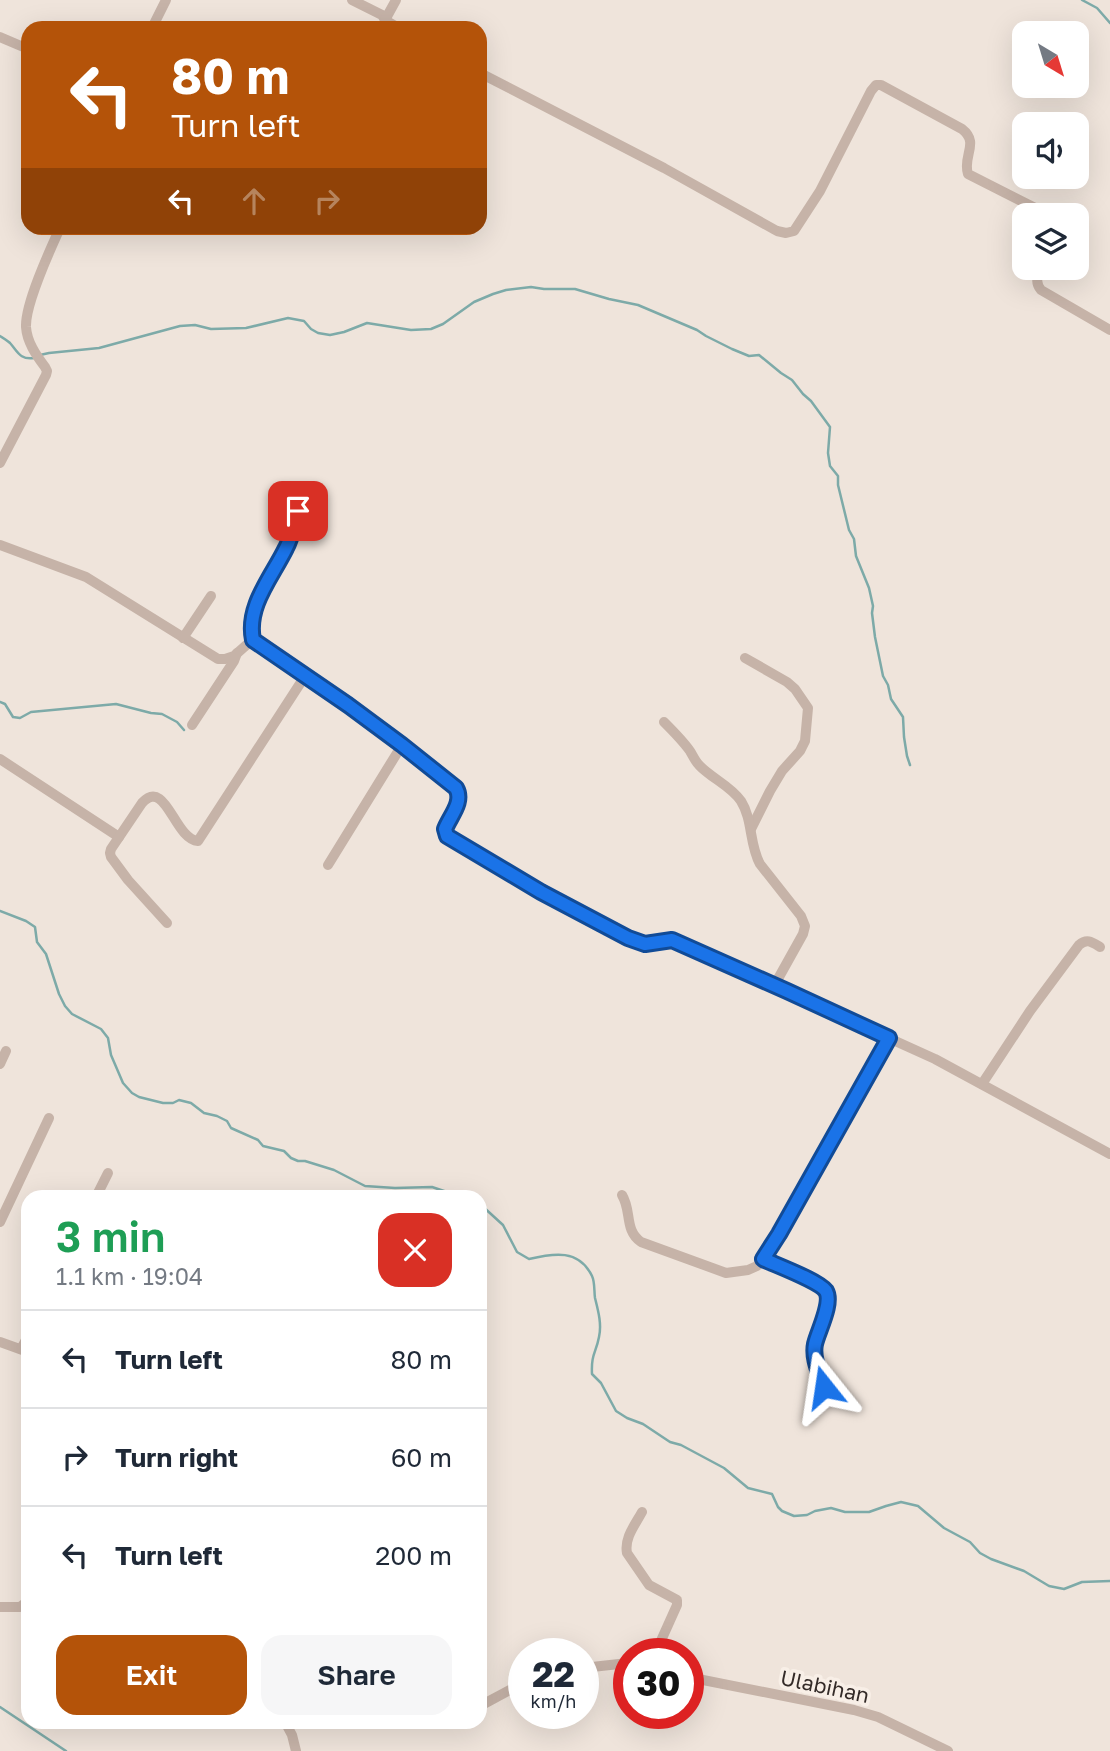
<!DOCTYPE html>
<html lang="en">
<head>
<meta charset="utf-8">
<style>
  :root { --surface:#fff; --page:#f6f6f7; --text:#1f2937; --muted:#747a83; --line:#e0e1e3; --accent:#b45309 }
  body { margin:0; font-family:"Golos Text",sans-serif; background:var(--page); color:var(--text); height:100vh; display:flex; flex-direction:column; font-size:26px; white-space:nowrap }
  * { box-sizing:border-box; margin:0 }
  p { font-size:23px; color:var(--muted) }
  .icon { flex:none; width:38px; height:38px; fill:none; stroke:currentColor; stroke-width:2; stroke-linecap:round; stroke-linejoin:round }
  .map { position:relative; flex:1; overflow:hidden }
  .drawer { position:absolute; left:21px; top:1190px; width:466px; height:539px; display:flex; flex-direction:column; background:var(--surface); border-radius:21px; box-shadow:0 7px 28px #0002 }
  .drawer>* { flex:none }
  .top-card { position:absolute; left:21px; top:21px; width:466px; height:214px; border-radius:21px; box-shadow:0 7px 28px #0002; background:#b45309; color:#fff; overflow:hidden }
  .needle { width:46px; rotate:142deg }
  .fabs { position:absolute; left:1012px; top:21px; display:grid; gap:14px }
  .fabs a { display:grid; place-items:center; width:77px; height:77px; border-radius:14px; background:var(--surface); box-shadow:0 7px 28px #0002; font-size:35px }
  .speed { position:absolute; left:508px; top:1638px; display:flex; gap:14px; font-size:35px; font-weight:700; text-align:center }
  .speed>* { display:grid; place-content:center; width:91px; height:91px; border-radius:50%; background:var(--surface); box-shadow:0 7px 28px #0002; line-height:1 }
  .speed small { font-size:18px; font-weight:400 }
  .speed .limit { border:10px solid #d22; background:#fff; color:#111 }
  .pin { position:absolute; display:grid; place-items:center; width:60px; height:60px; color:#fff; margin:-30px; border-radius:14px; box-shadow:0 4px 10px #0006 }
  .me { position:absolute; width:77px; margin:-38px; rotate:345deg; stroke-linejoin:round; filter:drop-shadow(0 0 5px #0008) }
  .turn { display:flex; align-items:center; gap:24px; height:147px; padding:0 35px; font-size:32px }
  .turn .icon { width:91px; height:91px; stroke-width:2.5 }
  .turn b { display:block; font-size:49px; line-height:60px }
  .lanes { display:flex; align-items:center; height:66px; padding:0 35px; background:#0003; justify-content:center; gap:35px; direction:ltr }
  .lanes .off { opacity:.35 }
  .round { display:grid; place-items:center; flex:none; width:74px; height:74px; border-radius:21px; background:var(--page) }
  .headline { display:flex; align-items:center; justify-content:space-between; height:119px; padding:0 35px }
  h1 { font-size:42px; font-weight:600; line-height:52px; color:#1e9e55 }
  .primary-button { display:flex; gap:14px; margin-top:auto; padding:14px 35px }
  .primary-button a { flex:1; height:80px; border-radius:21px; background:var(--accent); color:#fff; font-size:28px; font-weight:600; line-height:80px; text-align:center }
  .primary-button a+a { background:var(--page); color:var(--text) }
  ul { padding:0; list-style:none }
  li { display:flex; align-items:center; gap:21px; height:98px; padding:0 35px; border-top:2px solid var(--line) }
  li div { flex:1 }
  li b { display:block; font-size:26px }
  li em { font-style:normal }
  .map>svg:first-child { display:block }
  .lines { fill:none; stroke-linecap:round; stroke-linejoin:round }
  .stream { stroke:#7daaa8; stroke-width:2.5 }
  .minor { stroke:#c6b3a8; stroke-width:10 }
  .route-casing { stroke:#114b97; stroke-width:18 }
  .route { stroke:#1a73e8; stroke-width:12 }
  .labels { text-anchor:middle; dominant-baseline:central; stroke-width:7; stroke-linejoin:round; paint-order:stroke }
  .street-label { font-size:21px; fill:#342b28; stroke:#f8efe7 }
</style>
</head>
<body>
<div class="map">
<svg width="1110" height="1751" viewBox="0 0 1110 1751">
  <rect width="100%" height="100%" fill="#efe4db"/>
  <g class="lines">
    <g class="stream">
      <polyline points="1082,0 1097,8 1110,23"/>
      <path d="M0 336C2 337 9 342 10 343 18 352 20 360 34 358"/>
      <polyline points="40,355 49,353 99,348 180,326 195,325 211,329 246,328 288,318 304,321 311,329 318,333 330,335 344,332 367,323 411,330 431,329 443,324 474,302 493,294 506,290 531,287 544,289 575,289 609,299 638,305 697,330 706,336 732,349 749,356 759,355 781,373 792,380 803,394 811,401 830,427 828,453 830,466 838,476 838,485 849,530 854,539 856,556 869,588 873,606 872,613 875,637 883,676 888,685 891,699 903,717 904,737 907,756 910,765"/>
      <polyline points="0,702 5,704 13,717 20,718 31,712 116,704 151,713 162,714 177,722 184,730"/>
      <polyline points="0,911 26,921 35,927 37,942 46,954 59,994 65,1006 72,1014 101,1029 108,1038 111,1055 123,1083 132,1093 139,1097 163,1103 173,1103 179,1100 191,1103 204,1113 217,1116 227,1121 231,1128 258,1140 263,1146 284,1151 291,1158 298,1161 305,1161 334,1170 365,1186 395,1188 432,1187 462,1197"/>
      <path d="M480 1204 503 1225 517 1252 529 1259C554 1253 579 1249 592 1276 595 1282 594 1291 595 1298 598 1310 602 1324 599 1337 596 1353 591 1354 592 1374L601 1383 616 1411 627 1418 643 1424 670 1442 681 1445 724 1468 748 1488 772 1494 778 1507 782 1511 794 1516 807 1515 815 1511 831 1508 845 1512H869L886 1506 901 1502 918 1506 944 1528 970 1542 980 1553 991 1559 1024 1571 1049 1586 1064 1589 1082 1582 1110 1581"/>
      <polyline points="0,1707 66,1751"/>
    </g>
    <g class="minor">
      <polyline points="352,0 382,15 385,20 399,28"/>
      <polyline points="385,20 396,0"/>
      <polyline points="152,28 166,0"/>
      <polyline points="0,37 28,49"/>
      <path d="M480 73 664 168 777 231 786 233 794 231 820 191 871 91 876 85H881L962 129C980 143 962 156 968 174L1049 215"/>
      <path d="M1043 268C1038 276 1034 281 1041 290L1110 330"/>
      <path d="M0 463 46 375 47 371 45 367C36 355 27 342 26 327 25 304 50 250 60 228"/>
      <path d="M0 545 86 577 218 659H225L234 656 251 641 257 642C325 689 392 736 456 788 464 802 450 816 445 829L447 836 541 892 628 938 645 944 661 941 672 940 935 1059 1110 1154"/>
      <polyline points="183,638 211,596"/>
      <polyline points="253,640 252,633 256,605 288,545 291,531 306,492"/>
      <polyline points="745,658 787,682 795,689 808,708 805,741 800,751 782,771 770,791 751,829"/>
      <path d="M664 722C673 731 683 741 690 751 693 756 695 761 699 765 711 778 731 786 741 801 753 820 749 844 760 864L801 916 805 926 803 934 774 986"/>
      <polyline points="192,725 234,661 237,653"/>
      <polyline points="0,759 119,837"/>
      <polyline points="328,865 402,745"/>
      <path d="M167 923 128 880 111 857 110 853 111 849 142 803C166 777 174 839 198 841L305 676"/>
      <polyline points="0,1064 6,1051"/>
      <path d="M982 1084 1030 1011 1079 945C1087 938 1092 942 1100 947"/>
      <path d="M622 1195C632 1211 624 1230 641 1242L726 1273 748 1270 757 1266 779 1234 889 1038"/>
      <polyline points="96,1197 108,1173"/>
      <polyline points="0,1222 49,1118"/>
      <path d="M763 1259C776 1265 819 1281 826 1291 833 1303 818 1331 815 1344 812 1358 820 1374 824 1387"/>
      <polyline points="0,1342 28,1352"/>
      <polyline points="21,1349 28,1336"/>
      <path d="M642 1512C635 1525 624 1538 627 1553L649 1585 677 1600V1605L655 1654"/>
      <polyline points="0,1607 20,1607 28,1601"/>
      <polyline points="583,1668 628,1663"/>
      <polyline points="688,1677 854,1710 878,1717 948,1751"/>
      <polyline points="480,1706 523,1683"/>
      <polyline points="285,1722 292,1735 296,1751"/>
      <polyline points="442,1722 448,1722"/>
    </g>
  </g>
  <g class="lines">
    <defs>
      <path id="route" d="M298 511C294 523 292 537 286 548 272 577 246 606 253 640L348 705 402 745 456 788C464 802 450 816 445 829L447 836 541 892 628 938 645 944 672 940 787 991 889 1038 779 1234 763 1259C776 1265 819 1281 826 1291 833 1303 818 1331 815 1344 812 1358 820 1374 824 1387"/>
    </defs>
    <use href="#route" class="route-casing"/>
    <use href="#route" class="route"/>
  </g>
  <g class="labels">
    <g class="street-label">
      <text transform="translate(825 1686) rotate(12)">Ulabihan</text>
    </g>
  </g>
</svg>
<div class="fabs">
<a><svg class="needle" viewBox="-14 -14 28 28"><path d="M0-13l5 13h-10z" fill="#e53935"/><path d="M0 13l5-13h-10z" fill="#747a83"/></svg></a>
<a><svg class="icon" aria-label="sound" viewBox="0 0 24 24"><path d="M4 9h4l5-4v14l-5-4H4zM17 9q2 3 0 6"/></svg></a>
<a><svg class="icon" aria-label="layers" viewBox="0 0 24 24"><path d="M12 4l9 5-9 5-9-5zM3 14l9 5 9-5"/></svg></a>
</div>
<div class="speed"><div>22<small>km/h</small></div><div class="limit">30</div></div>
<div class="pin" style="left:298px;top:511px;background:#d93025"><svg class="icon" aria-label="arrive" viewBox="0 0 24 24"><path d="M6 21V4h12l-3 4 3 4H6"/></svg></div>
<svg class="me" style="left:824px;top:1387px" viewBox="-20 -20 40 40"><path d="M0-17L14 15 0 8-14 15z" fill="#1a73e8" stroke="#fff" stroke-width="4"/></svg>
<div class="top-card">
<div class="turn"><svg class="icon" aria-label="left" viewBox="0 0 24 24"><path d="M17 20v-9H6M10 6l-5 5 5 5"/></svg><div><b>80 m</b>Turn left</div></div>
<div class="lanes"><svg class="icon" aria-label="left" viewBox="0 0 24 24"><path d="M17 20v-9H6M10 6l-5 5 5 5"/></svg><svg class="icon off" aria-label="ahead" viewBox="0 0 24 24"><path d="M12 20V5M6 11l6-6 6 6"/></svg><svg class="icon off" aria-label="right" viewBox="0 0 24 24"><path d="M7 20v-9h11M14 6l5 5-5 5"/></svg></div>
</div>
<section class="drawer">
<div class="headline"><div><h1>3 min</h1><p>1.1 km · 19:04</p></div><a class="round" style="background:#d93025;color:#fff"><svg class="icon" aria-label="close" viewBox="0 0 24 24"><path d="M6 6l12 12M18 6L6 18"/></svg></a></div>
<ul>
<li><svg class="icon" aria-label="left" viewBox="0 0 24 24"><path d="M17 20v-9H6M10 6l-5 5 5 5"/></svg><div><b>Turn left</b></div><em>80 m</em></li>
<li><svg class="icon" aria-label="right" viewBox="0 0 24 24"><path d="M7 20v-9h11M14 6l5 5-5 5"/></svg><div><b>Turn right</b></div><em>60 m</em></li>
<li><svg class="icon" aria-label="left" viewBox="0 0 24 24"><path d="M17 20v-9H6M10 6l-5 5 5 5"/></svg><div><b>Turn left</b></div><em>200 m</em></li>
</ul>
<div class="primary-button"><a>Exit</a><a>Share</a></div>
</section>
</div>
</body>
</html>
